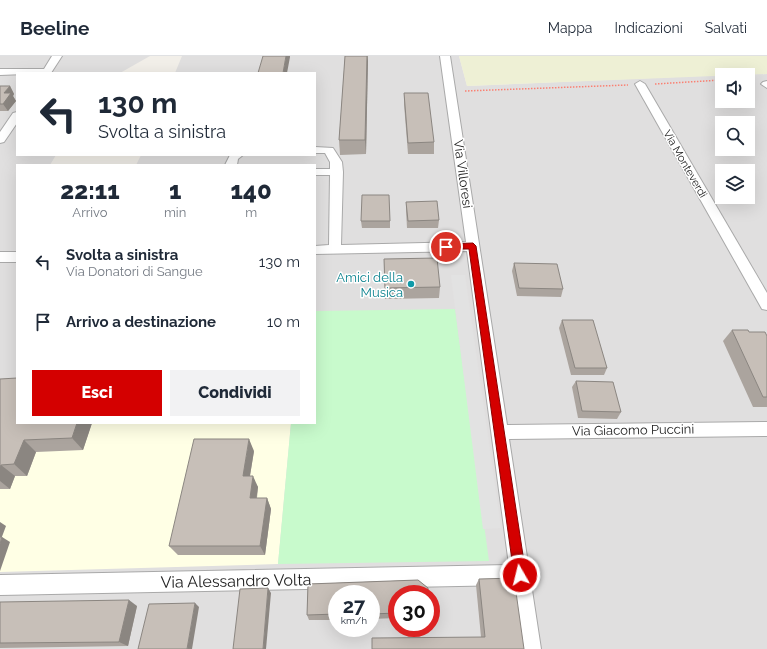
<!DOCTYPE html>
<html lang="it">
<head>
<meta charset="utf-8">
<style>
  :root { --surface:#fff; --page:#f2f2f3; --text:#1f2937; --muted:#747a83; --line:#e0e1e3; --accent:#d40000 }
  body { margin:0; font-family:Raleway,sans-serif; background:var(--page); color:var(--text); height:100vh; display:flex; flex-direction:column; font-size:15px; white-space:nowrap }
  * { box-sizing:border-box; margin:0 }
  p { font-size:13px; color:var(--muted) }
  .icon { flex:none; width:22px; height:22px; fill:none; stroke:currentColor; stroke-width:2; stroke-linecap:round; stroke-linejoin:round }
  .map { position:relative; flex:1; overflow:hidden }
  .drawer { position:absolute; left:16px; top:108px; width:300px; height:260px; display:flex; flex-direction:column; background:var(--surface); border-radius:0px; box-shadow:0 4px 16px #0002 }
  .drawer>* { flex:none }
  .hud { position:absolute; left:16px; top:16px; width:300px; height:84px; border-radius:0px; box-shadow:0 4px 16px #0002; background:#fff; color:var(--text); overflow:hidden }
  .controls { position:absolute; left:715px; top:12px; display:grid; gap:8px }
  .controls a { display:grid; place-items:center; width:40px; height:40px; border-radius:0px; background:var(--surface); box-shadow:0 4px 16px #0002; font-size:20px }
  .speed { position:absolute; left:328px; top:529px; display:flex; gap:8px; font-size:20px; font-weight:700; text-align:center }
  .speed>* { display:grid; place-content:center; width:52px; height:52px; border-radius:50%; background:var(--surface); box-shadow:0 4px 16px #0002; line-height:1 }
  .speed small { font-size:10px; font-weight:400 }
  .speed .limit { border:6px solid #d22; background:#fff; color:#111 }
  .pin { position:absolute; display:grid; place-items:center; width:34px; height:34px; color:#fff; margin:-17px; border:2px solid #fff; border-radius:50%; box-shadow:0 1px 4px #0007 }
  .me { position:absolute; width:44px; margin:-22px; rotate:352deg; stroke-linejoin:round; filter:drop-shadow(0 0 3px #0008) }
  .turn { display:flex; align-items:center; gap:14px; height:84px; padding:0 16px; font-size:18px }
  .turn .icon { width:52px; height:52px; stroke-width:2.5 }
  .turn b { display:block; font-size:28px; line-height:34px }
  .eta { display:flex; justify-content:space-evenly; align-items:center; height:68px; text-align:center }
  .eta b { font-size:24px; font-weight:800; line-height:28px }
  .cta { display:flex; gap:8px; margin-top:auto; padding:8px 16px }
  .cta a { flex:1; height:46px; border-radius:0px; background:var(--accent); color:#fff; font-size:16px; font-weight:800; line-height:46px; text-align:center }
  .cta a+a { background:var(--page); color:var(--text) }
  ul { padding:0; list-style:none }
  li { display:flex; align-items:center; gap:12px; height:60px; padding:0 16px }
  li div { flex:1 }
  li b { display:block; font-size:15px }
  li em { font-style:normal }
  header { display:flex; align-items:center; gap:24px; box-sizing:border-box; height:56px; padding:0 20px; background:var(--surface); border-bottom:1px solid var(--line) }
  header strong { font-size:19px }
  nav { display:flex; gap:22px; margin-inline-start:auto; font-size:14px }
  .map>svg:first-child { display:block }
  .residential { fill:#e0dfdf; fill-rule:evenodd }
  .education { fill:#ffffe5 }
  .farmland { fill:#eef0d5 }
  .park { fill:#c8facc }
  .parking { fill:#e2e2e2 }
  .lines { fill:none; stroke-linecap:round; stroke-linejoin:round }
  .street-casing { stroke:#a9a9a9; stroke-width:2 }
  .path { stroke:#fa8072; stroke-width:1.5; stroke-dasharray:1.5 1.5; stroke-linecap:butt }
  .street { fill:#fff; fill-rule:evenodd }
  .wall { fill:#aba49e }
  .shaded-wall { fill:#8b8681 }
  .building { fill:#c7bfb8; stroke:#8b8681 }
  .route { fill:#d40000; stroke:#8a0000 }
  .culture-dot { fill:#0f9aa8; stroke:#fff; stroke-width:1.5 }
  .labels { text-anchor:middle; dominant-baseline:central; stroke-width:3; stroke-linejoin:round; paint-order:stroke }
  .far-street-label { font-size:11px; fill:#222; stroke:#fff }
  .street-label { font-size:13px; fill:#222; stroke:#fff }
  .culture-label { font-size:13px; fill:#0d838f; stroke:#fff; text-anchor:end }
  .near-street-label { font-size:16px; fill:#222; stroke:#fff }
</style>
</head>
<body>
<header>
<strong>Beeline</strong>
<nav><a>Mappa</a><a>Indicazioni</a><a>Salvati</a></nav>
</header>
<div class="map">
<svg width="767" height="593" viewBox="0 0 767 593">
  <rect width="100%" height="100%" fill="#f2efe9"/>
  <path class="residential" d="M0 0H150L120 17H17V99H56L50 109H17V367H315V109H136L141 99H315V17H175L182 0H459L467 30 722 19V45H748V19H728L767 18V593H0ZM722 67H748V93H722ZM722 115H748V141H722ZM337 538H371V572H337ZM397 538H431V572H397Z"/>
  <polygon class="education" points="0,336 17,367 291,367 278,508 0,516"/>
  <polygon class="farmland" points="459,0 767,0 767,18 467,30"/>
  <polygon class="park" points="455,253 489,505 278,508 291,367 315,367 315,255"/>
  <polygon class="parking" points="451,219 465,219 501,472 483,473"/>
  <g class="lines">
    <defs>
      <g id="street">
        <polygon points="52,0 62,0 51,17 0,19 0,13 44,13"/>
        <polygon points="440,0 450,0 507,369 767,366 767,380 509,383 541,593 521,593 512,529 0,539 0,519 509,509 467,195 315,198 315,190 329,189 330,119 315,119 315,113 330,113 330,106 325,97 315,97 315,91 333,92 342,106 343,116 341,189 466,186"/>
        <polygon points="640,25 645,28 767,237 767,254 762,253 635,28"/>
        <polygon points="767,25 767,32 761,28 763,26"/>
        <polygon points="17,56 17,67 4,86 0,87 0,76 13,57"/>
        <polygon points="230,99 243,99 238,103 237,109 225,109"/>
        <rect x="0" y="196" width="17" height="10"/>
      </g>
    </defs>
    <use href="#street" class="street-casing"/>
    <g class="path">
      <polyline points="655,28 722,24"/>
      <polyline points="465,35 628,29"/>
    </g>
    <use href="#street" class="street"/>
  </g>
  <g class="wall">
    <polygon points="345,0 368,0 366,98 340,99 339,84"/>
    <polygon points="0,30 10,30 14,38 13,40 16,45 8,55 0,55"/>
    <polygon points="404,37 434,86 434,98 408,98 404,48"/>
    <polygon points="406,146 439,164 438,172 407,172 406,154"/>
    <polygon points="361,165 390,165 390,172 362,172"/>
    <polygon points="384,203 440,231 439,242 385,243"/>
    <polygon points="514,207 563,233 561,241 517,240 512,215"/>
    <polygon points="562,264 607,312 604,319 571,319 559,272"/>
    <polygon points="732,274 749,276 767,280 767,351 753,351 723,285"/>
    <polygon points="0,323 92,367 83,394 36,396 27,420 15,420 10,433 0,433"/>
    <polygon points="576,325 621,356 617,363 578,362 572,331"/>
    <polygon points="254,395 250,420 258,431 257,442 267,442 271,453 265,499 178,499 169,490"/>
    <polygon points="479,523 524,593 481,581 476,529"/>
    <polygon points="418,524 428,532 428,538 397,538 397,562 371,563 371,538 337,538 337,564 309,564 307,559 308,528"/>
    <polygon points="0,546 137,550 128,590 0,592"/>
  </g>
  <g class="shaded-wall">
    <polygon points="286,0 290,0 290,1 287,17 283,17"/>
    <polygon points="367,0 368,5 366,98 365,84"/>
    <polygon points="10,30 14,38 13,40 16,45 8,55 3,48 4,37"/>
    <polygon points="77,367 92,367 83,394 72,382"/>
    <polygon points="249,383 254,395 248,431 243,420"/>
    <polygon points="24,384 36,396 27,420 14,408"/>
    <polygon points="1,409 15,420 10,433 0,425 0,411"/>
    <polygon points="253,420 258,431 255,452 250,442"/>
    <polygon points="267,442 271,453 265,499 260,490"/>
    <polygon points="0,466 6,470 0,486"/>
    <polygon points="2,481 10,486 0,515 0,488"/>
    <polygon points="268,532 271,537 266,593 263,593"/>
    <polygon points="129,544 137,550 128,590 119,586"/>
    <polygon points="195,547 199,551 192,593 187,593"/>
  </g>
  <g class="building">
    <polygon points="263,0 286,0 283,17 258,17"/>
    <polygon points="345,0 367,0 365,84 339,84"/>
    <polygon points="0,30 10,30 4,37 11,37 3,48 0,48"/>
    <polygon points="404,37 428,37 434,86 408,87"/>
    <polygon points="362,139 389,139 390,165 361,165"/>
    <polygon points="437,145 439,164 408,165 406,146"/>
    <polygon points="437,202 440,231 385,232 384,203"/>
    <polygon points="514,207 557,208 563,233 519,232"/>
    <polygon points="562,264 593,264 607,312 575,312"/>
    <polygon points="732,274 748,274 749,276 765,276 767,280 767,341 763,341"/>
    <polygon points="17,322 17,367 77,367 72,382 24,384 14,408 1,409 0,411 0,323"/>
    <polygon points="576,325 613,326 621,356 582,355"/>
    <polygon points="194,383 249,383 243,420 253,420 250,442 267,442 260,490 169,490"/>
    <polygon points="0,481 2,481 0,488"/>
    <polygon points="514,522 524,593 372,593 372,582 485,581 479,523"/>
    <polygon points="418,524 428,532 428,538 397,538 397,557 371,558 371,538 337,538 337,558 307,559 308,528"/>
    <polygon points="268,532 263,593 233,593 240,533"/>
    <polygon points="129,544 119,586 0,587 0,546"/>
    <polygon points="195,547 187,593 138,593 149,548"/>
  </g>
  <polygon class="route" points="473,187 476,190 526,519 525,523 520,525 516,523 514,519 469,193 446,193 442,191 446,188"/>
  <circle class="culture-dot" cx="411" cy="228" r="4"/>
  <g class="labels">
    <g class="far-street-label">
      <text transform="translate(685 108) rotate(60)">Via Monteverdi</text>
    </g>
    <g class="street-label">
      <text transform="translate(463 118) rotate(82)">Via Villoresi</text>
      <text transform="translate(633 374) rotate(-1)">Via Giacomo Puccini</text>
    </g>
    <g class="culture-label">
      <text x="403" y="221">Amici della<tspan x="403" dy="15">Musica</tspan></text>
    </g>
    <g class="near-street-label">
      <text transform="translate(236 525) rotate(-1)">Via Alessandro Volta</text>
    </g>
  </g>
</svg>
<div class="controls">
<a><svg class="icon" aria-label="sound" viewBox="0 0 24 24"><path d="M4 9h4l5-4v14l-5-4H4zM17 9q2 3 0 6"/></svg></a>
<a><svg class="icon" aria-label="search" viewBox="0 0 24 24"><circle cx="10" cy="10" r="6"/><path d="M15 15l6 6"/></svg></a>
<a><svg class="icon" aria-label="layers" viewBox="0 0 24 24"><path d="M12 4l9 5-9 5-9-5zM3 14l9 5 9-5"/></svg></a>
</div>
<div class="speed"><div>27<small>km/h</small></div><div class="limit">30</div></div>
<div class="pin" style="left:446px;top:191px;background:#d93025"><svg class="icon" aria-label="arrive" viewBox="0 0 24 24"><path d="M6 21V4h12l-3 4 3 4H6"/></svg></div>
<svg class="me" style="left:520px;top:519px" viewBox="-20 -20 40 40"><circle r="17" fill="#d40000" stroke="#fff" stroke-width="3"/><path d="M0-11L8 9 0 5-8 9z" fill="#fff"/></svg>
<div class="hud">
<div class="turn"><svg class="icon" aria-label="left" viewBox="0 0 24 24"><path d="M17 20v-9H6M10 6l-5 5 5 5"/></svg><div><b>130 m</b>Svolta a sinistra</div></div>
</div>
<section class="drawer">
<div class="eta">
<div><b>22:11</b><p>Arrivo</p></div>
<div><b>1</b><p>min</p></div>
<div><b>140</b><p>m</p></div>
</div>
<ul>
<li><svg class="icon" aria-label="left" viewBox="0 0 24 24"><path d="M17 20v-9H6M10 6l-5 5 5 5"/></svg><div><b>Svolta a sinistra</b><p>Via Donatori di Sangue</p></div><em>130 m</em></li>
<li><svg class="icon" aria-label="arrive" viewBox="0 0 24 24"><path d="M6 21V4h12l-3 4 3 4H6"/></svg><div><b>Arrivo a destinazione</b></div><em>10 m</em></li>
</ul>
<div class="cta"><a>Esci</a><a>Condividi</a></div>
</section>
</div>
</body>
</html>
